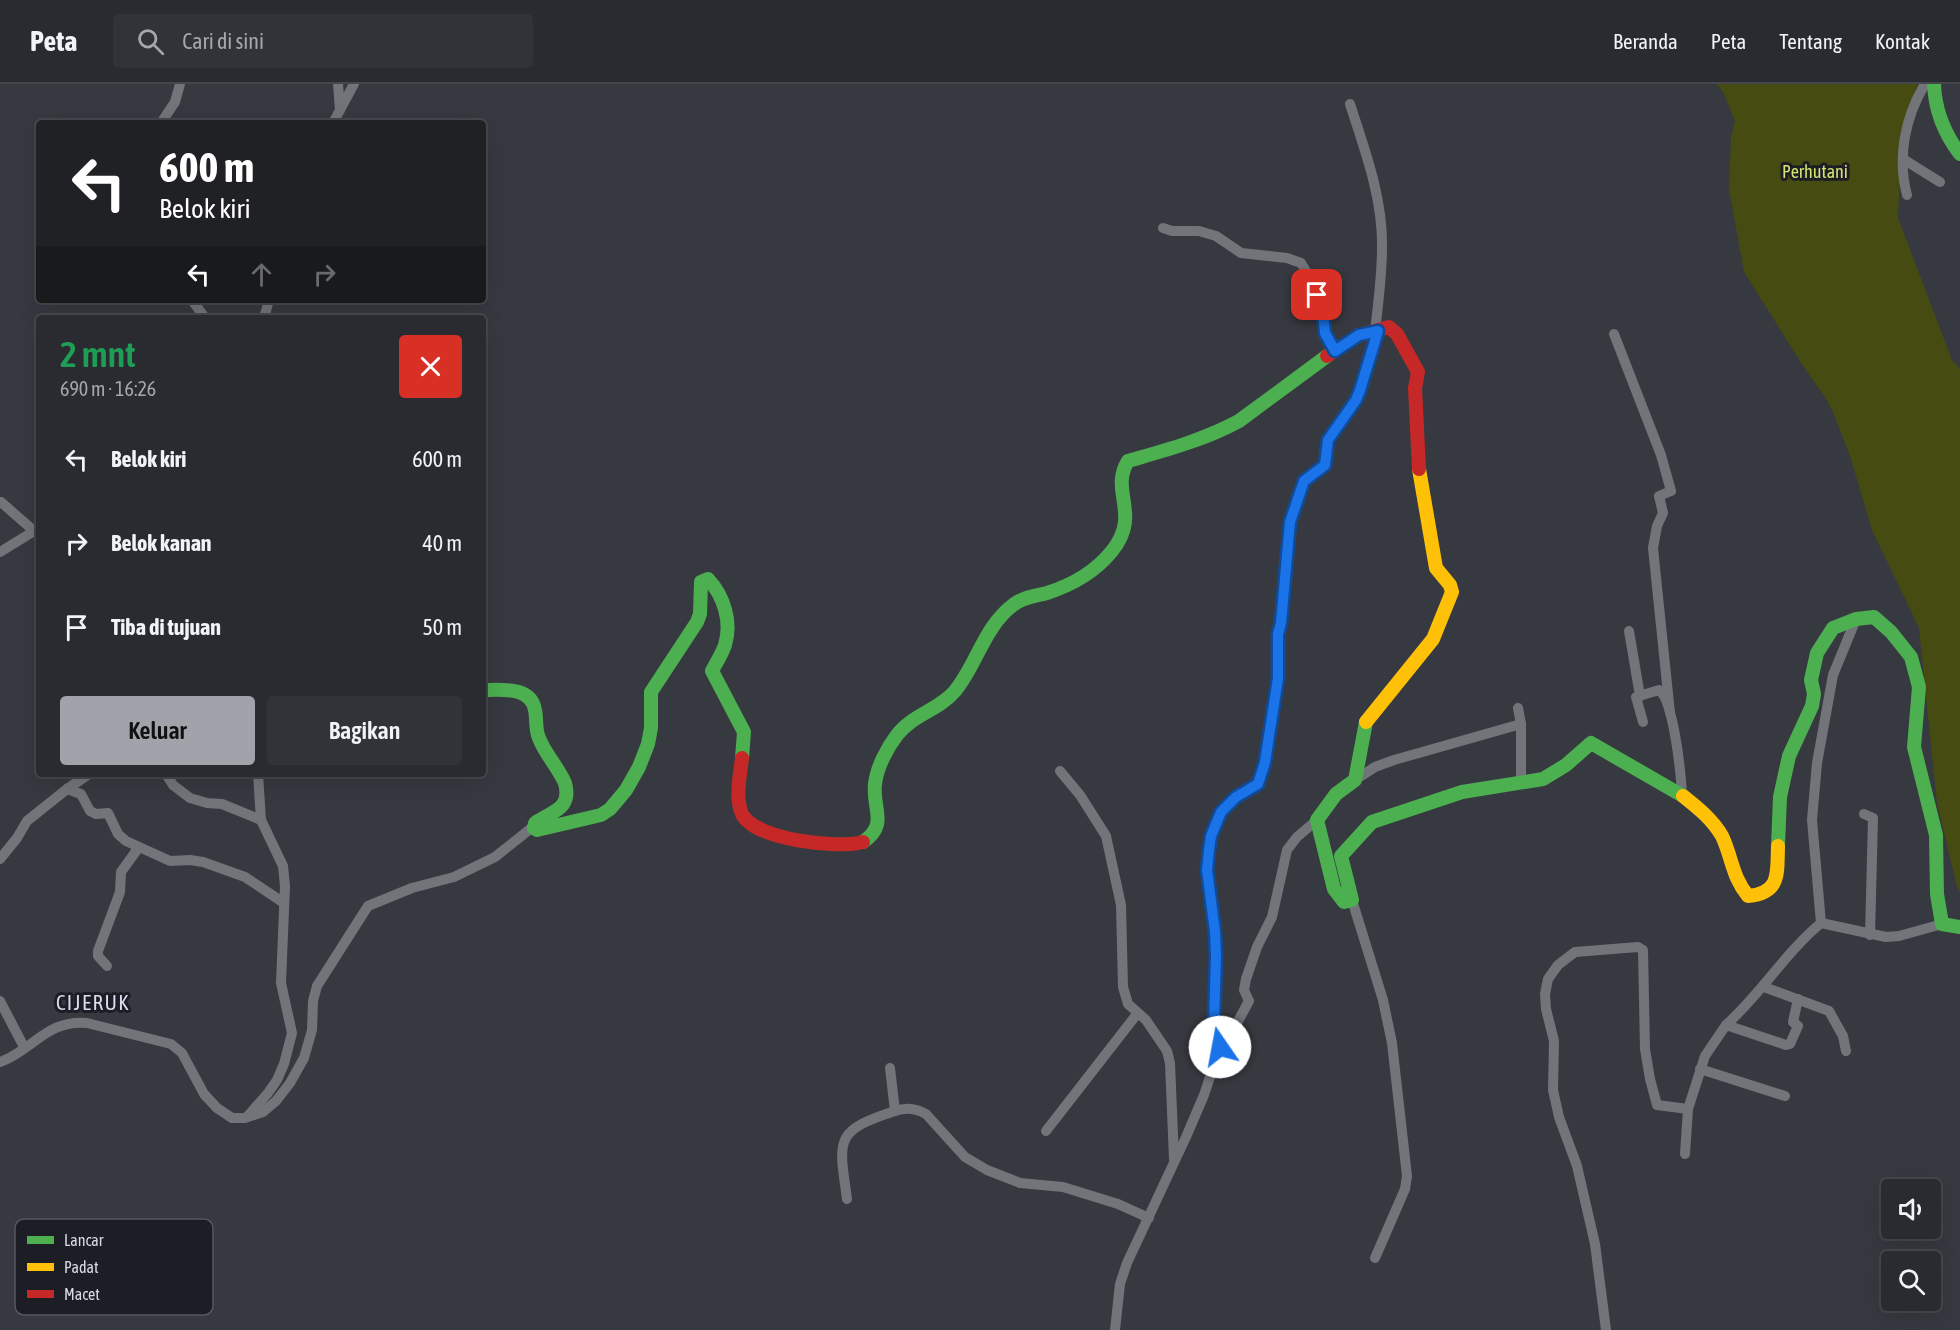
<!DOCTYPE html>
<html lang="id">
<head>
<meta charset="utf-8">
<style>
  :root { --surface:#292b30; --page:#313338; --text:#f1f3f6; --muted:#a5a7ab; --line:#45474c; --accent:#a1a3ab }
  body { margin:0; font-family:"Asap Condensed",sans-serif; background:var(--page); color:var(--text); height:100vh; display:flex; flex-direction:column; font-size:22px; white-space:nowrap }
  * { box-sizing:border-box; margin:0 }
  p { font-size:20px; color:var(--muted) }
  .icon { flex:none; width:33px; height:33px; fill:none; stroke:currentColor; stroke-width:2; stroke-linecap:round; stroke-linejoin:round }
  .map { position:relative; flex:1; overflow:hidden }
  .side { position:absolute; left:36px; top:231px; width:450px; height:462px; display:flex; flex-direction:column; background:var(--surface); border-radius:6px; box-shadow:0 6px 24px #0002,0 0 0 2px var(--line) }
  .side>* { flex:none }
  .banner { position:absolute; left:36px; top:36px; width:450px; height:183px; border-radius:6px; box-shadow:0 6px 24px #0002,0 0 0 2px var(--line); background:#202124; color:#fff; overflow:hidden }
  .controls { position:absolute; left:1881px; top:1095px; display:grid; gap:12px }
  .controls a { display:grid; place-items:center; width:60px; height:60px; border-radius:6px; background:var(--surface); box-shadow:0 6px 24px #0002,0 0 0 2px var(--line); font-size:30px }
  .pin { position:absolute; display:grid; place-items:center; width:51px; height:51px; color:#fff; margin:-26px; border-radius:12px; box-shadow:0 3px 9px #0006 }
  .me { position:absolute; width:66px; margin:-33px; rotate:348deg; stroke-linejoin:round; filter:drop-shadow(0 0 4px #0008) }
  .turn { display:flex; align-items:center; gap:21px; height:126px; padding:0 24px; font-size:27px }
  .turn .icon { width:78px; height:78px; stroke-width:2.5 }
  .turn b { display:block; font-size:42px; line-height:51px }
  .lanes { display:flex; align-items:center; height:57px; padding:0 24px; background:#0003; justify-content:center; gap:30px; direction:ltr }
  .lanes .off { opacity:.35 }
  .round { display:grid; place-items:center; flex:none; width:63px; height:63px; border-radius:6px; background:var(--page) }
  .head { display:flex; align-items:center; justify-content:space-between; height:102px; padding:0 24px }
  h1 { font-size:36px; font-weight:600; line-height:45px; color:#1e9e55 }
  .action { display:flex; gap:12px; margin-top:auto; padding:12px 24px }
  .action a { flex:1; height:69px; border-radius:6px; background:var(--accent); color:#111; font-size:24px; font-weight:600; line-height:69px; text-align:center }
  .action a+a { background:var(--page); color:var(--text) }
  ul { padding:0; list-style:none }
  li { display:flex; align-items:center; gap:18px; height:84px; padding:0 24px }
  li div { flex:1 }
  li b { display:block; font-size:22px }
  li em { font-style:normal }
  header { display:flex; align-items:center; gap:36px; box-sizing:border-box; height:84px; padding:0 30px; background:var(--surface); border-bottom:2px solid var(--line) }
  header strong { font-size:28px }
  nav { display:flex; gap:33px; margin-inline-start:auto; font-size:21px }
  .search { width:420px; height:54px; background:var(--page); display:flex; align-items:center; gap:15px; box-sizing:border-box; padding:0 21px; border-radius:6px; color:var(--muted); font-size:22px }
  .map>svg:first-child { display:block }
  .green { fill:#464b11 }
  .lines { fill:none; stroke-linecap:round; stroke-linejoin:round }
  .street { stroke:#72747a; stroke-width:10 }
  .fast { stroke:#4caf50; stroke-width:14 }
  .slow { stroke:#ffc107; stroke-width:14 }
  .jam { stroke:#c62828; stroke-width:14 }
  .route-casing { stroke:#114b97; stroke-width:15 }
  .route { stroke:#1a73e8; stroke-width:10 }
  .labels { text-anchor:middle; dominant-baseline:central; stroke-width:6; stroke-linejoin:round; paint-order:stroke }
  .park-label { font-size:18px; fill:#d5e46c; stroke:#1d1e25 }
  .quarter-label { font-size:21px; letter-spacing:1.5px; fill:#d8ddef; stroke:#1d1e25 }
  .key { fill:#1d1e25; stroke:#56575f; stroke-width:1.5 }
  .key-label { font-size:16px; fill:#dadce5 }
</style>
</head>
<body>
<header>
<strong>Peta</strong>
<div class="search"><svg class="icon" aria-label="search" viewBox="0 0 24 24"><circle cx="10" cy="10" r="6"/><path d="M15 15l6 6"/></svg>Cari di sini</div>
<nav><a>Beranda</a><a>Peta</a><a>Tentang</a><a>Kontak</a></nav>
</header>
<div class="map">
<svg width="1960" height="1246" viewBox="0 0 1960 1246">
  <rect width="100%" height="100%" fill="#373940"/>
  <polygon class="green" points="1717,0 1918,0 1902,49 1898,134 1952,276 1960,285 1960,807 1957,803 1937,719 1919,544 1872,446 1850,372 1833,328 1825,313 1805,285 1744,188 1729,105 1731,53 1735,37 1723,8"/>
  <g class="lines">
    <g class="street">
      <polyline points="338,0 340,26"/>
      <path d="M1350 20C1365 67 1383 114 1382 164 1382 192 1378 220 1375 248"/>
      <polyline points="161,39 175,18 180,0"/>
      <polyline points="333,39 354,0"/>
      <polyline points="1903,75 1940,98"/>
      <path d="M1907 111C1897 74 1905 33 1925 0"/>
      <polyline points="1163,144 1172,147 1199,147 1216,152 1241,169 1287,174 1301,179 1309,192 1317,211 1323,229 1325,249 1335,267"/>
      <polyline points="192,216 205,234"/>
      <polyline points="264,234 269,216"/>
      <polyline points="1614,250 1661,371 1671,407 1659,412 1663,429 1657,442 1653,464 1670,629"/>
      <polyline points="1,418 34,447"/>
      <polyline points="0,468 39,444"/>
      <polyline points="1629,547 1640,612"/>
      <polyline points="1518,624 1521,640 1521,698"/>
      <path d="M1643 638 1636 613 1659 606C1674 617 1681 691 1682 711"/>
      <polyline points="1060,687 1080,711 1106,752 1121,821 1123,903 1128,920 1146,936 1167,967 1170,979 1174,1075"/>
      <polyline points="166,690 173,701 190,714 207,719 222,720 261,736"/>
      <polyline points="1355,696 1375,683 1394,676 1521,640"/>
      <polyline points="67,705 89,690"/>
      <polyline points="1864,730 1873,734 1870,851"/>
      <polyline points="0,775 17,754 27,737 67,705 81,710 90,727 96,730 108,729 118,750 126,757 170,777 190,776 203,778 245,793 284,819"/>
      <polyline points="1352,816 1383,916 1392,959 1407,1092 1405,1105 1375,1174"/>
      <polyline points="1821,839 1812,736 1817,679 1833,591 1856,535"/>
      <polyline points="1821,839 1886,853 1899,852 1942,840"/>
      <polyline points="107,882 98,872 98,867 120,808 121,788 139,763"/>
      <polyline points="1764,903 1829,927 1843,952 1846,967"/>
      <polyline points="0,917 24,963"/>
      <path d="M1726 941C1761 910 1785 869 1821 839"/>
      <polyline points="1220,963 1231,950 1249,917 1244,906 1246,895 1257,863 1272,833 1287,766 1297,753 1317,736"/>
      <path d="M0 978C32 967 47 935 87 939L171 960 182 969 204 1010 217 1024 232 1034H245L263 1028 276 1017 290 999 304 974 312 946 313 917 317 902 368 822 412 804 454 793 495 773 534 742"/>
      <path d="M890 984 895 1027C906 1023 916 1024 926 1030L965 1073 987 1086 1020 1099 1063 1103 1118 1120 1149 1134"/>
      <polyline points="1700,985 1785,1012"/>
      <polyline points="1688,1025 1705,972 1726,941 1786,961 1790,960 1798,942 1793,938 1798,915"/>
      <polyline points="247,1033 268,1009 277,996 284,980 292,949 281,899 285,802 283,782 261,736 258,690"/>
      <polyline points="1046,1047 1137,930"/>
      <path d="M847 1115C839 1056 833 1047 895 1027"/>
      <polyline points="1115,1246 1120,1200 1127,1179 1186,1053 1204,1011 1220,963 1214,939 1216,872 1215,848 1207,786 1209,766 1211,752 1221,728 1237,713 1258,701 1265,678 1278,594 1278,550 1281,539 1290,438 1304,397 1325,381 1327,356 1360,306 1378,247"/>
      <polyline points="1606,1246 1595,1160 1577,1082 1559,1033 1553,1006 1554,957 1546,925 1545,910 1548,895 1558,881 1575,868 1638,863 1643,866 1645,965 1650,995 1657,1021 1688,1025 1685,1070"/>
    </g>
    <g class="fast">
      <path d="M1934 0C1935 27 1944 49 1960 70"/>
      <path d="M483 606C501 606 531 602 535 626 537 635 535 645 539 654 545 670 558 683 565 699 572 725 553 727 535 739L534 744 537 746 601 731 610 725 626 706 639 683 648 660 651 644V608L697 538 700 530 701 498 708 495C724 512 732 538 725 561 722 570 716 579 712 587L744 648 742 674"/>
      <polyline points="1366,638 1355,696 1336,710 1317,736 1334,805 1344,818 1352,816 1341,772 1372,738 1462,708 1543,695 1566,681 1591,659 1683,712"/>
      <path d="M863 758C889 740 872 725 875 700 877 683 887 664 897 651 912 631 939 626 955 607 977 580 984 543 1013 521 1023 513 1036 512 1047 509 1072 501 1096 487 1112 467 1142 430 1109 407 1128 377 1166 366 1204 356 1239 337L1327 272"/>
      <polyline points="1778,762 1780,713 1789,672 1812,622 1814,610 1811,596 1817,569 1833,544 1856,535 1874,533 1891,548 1911,573 1919,603 1914,663 1936,751 1937,810 1942,840 1960,843"/>
    </g>
    <g class="slow">
      <polyline points="1366,638 1433,555 1452,508 1450,501 1436,484 1419,385"/>
      <path d="M1683 712C1698 724 1712 735 1722 752 1732 773 1732 793 1748 812 1781 809 1777 789 1778 762"/>
    </g>
    <g class="jam">
      <polyline points="1327,272 1359,251 1389,243 1397,250 1418,288 1415,304 1419,385"/>
      <path d="M742 674C740 691 735 714 742 730 755 756 838 765 863 758"/>
    </g>
  </g>
  <g class="lines">
    <defs>
      <polyline id="route" points="1220,963 1214,939 1216,872 1215,848 1207,786 1209,766 1211,752 1221,728 1236,713 1258,700 1265,678 1278,594 1278,550 1281,539 1290,438 1304,397 1325,381 1328,356 1356,316 1360,306 1378,247 1359,251 1335,267 1325,249 1323,229 1317,211"/>
    </defs>
    <use href="#route" class="route-casing"/>
    <use href="#route" class="route"/>
  </g>
  <g class="labels">
    <g class="park-label">
      <text x="1815" y="87">Perhutani</text>
    </g>
    <g class="quarter-label">
      <text x="93" y="918">CIJERUK</text>
    </g>
  </g>
  <rect x="15" y="1135" width="198" height="96" rx="9" class="key"/>
  <rect x="27" y="1152" width="27" height="8" fill="#4caf50"/>
  <rect x="27" y="1179" width="27" height="8" fill="#ffc107"/>
  <rect x="27" y="1206" width="27" height="8" fill="#c62828"/>
  <g class="key-label">
    <text x="64" y="1162">Lancar</text>
    <text x="64" y="1189">Padat</text>
    <text x="64" y="1216">Macet</text>
  </g>
</svg>
<div class="controls">
<a><svg class="icon" aria-label="sound" viewBox="0 0 24 24"><path d="M4 9h4l5-4v14l-5-4H4zM17 9q2 3 0 6"/></svg></a>
<a><svg class="icon" aria-label="search" viewBox="0 0 24 24"><circle cx="10" cy="10" r="6"/><path d="M15 15l6 6"/></svg></a>
</div>
<div class="pin" style="left:1317px;top:211px;background:#d93025"><svg class="icon" aria-label="arrive" viewBox="0 0 24 24"><path d="M6 21V4h12l-3 4 3 4H6"/></svg></div>
<svg class="me" style="left:1220px;top:963px" viewBox="-20 -20 40 40"><circle r="19" fill="#fff"/><path d="M0-13L10 11 0 6-10 11z" fill="#1a73e8"/></svg>
<div class="banner">
<div class="turn"><svg class="icon" aria-label="left" viewBox="0 0 24 24"><path d="M17 20v-9H6M10 6l-5 5 5 5"/></svg><div><b>600 m</b>Belok kiri</div></div>
<div class="lanes"><svg class="icon" aria-label="left" viewBox="0 0 24 24"><path d="M17 20v-9H6M10 6l-5 5 5 5"/></svg><svg class="icon off" aria-label="ahead" viewBox="0 0 24 24"><path d="M12 20V5M6 11l6-6 6 6"/></svg><svg class="icon off" aria-label="right" viewBox="0 0 24 24"><path d="M7 20v-9h11M14 6l5 5-5 5"/></svg></div>
</div>
<section class="side">
<div class="head"><div><h1>2 mnt</h1><p>690 m · 16:26</p></div><a class="round" style="background:#d93025;color:#fff"><svg class="icon" aria-label="close" viewBox="0 0 24 24"><path d="M6 6l12 12M18 6L6 18"/></svg></a></div>
<ul>
<li><svg class="icon" aria-label="left" viewBox="0 0 24 24"><path d="M17 20v-9H6M10 6l-5 5 5 5"/></svg><div><b>Belok kiri</b></div><em>600 m</em></li>
<li><svg class="icon" aria-label="right" viewBox="0 0 24 24"><path d="M7 20v-9h11M14 6l5 5-5 5"/></svg><div><b>Belok kanan</b></div><em>40 m</em></li>
<li><svg class="icon" aria-label="arrive" viewBox="0 0 24 24"><path d="M6 21V4h12l-3 4 3 4H6"/></svg><div><b>Tiba di tujuan</b></div><em>50 m</em></li>
</ul>
<div class="action"><a>Keluar</a><a>Bagikan</a></div>
</section>
</div>
</body>
</html>
